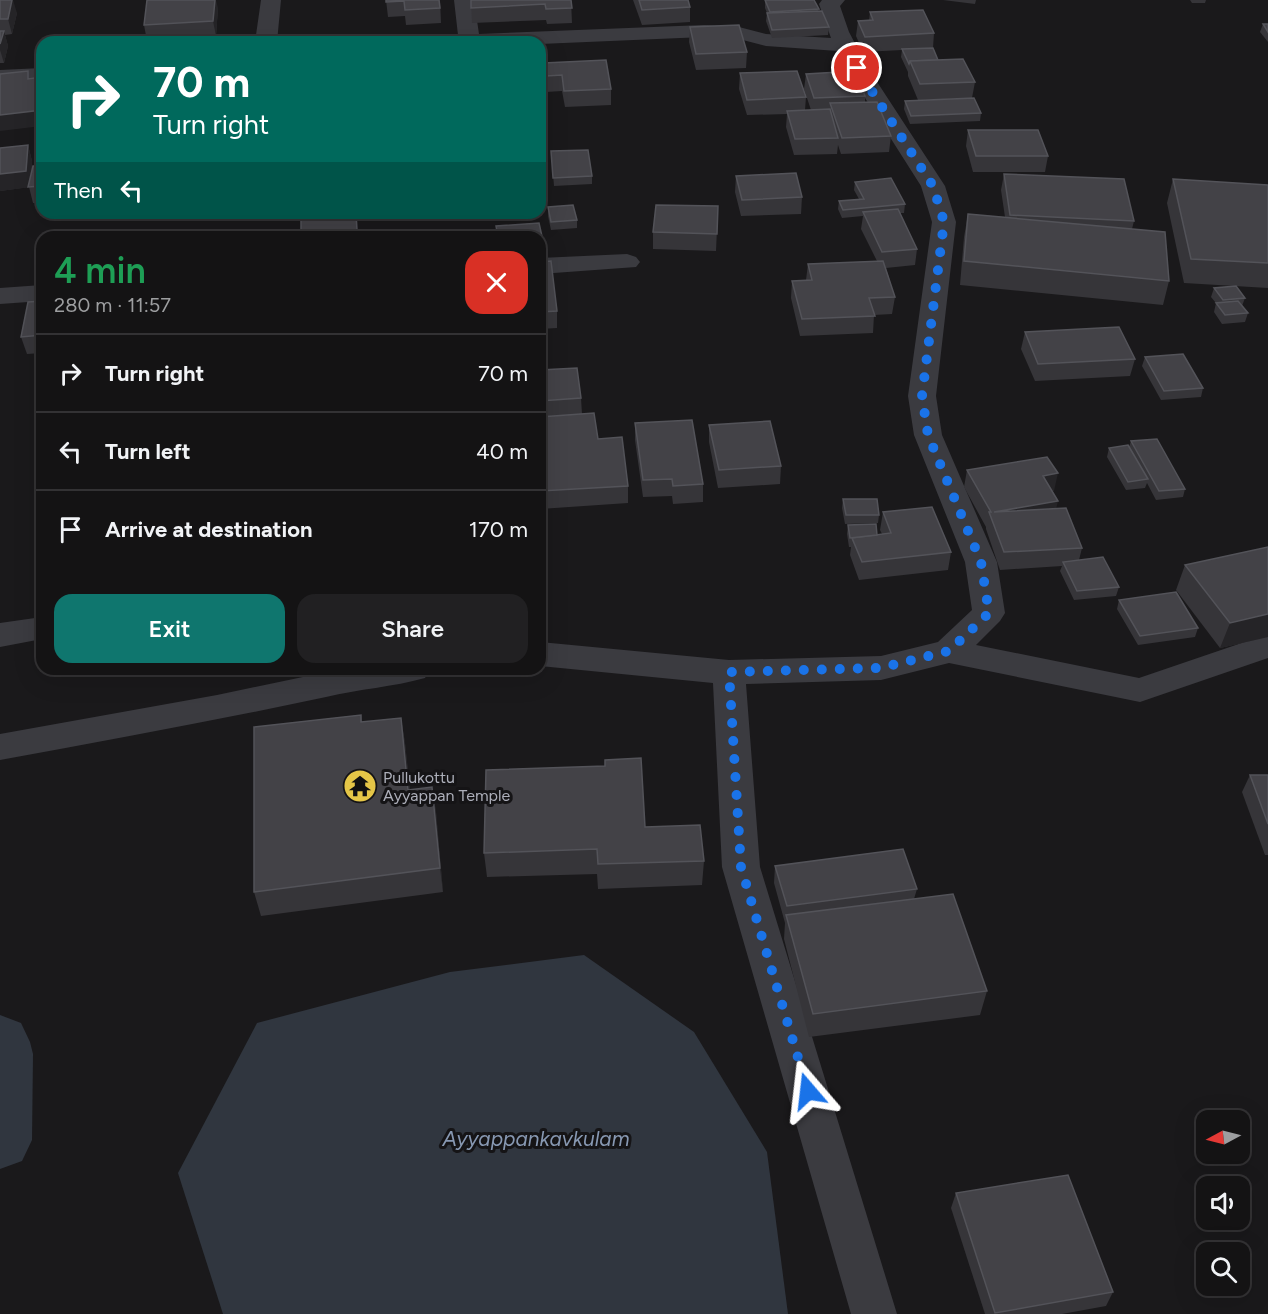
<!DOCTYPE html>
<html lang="en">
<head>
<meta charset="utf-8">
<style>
  :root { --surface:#141314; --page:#212022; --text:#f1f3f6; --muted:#9d9ea0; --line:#333234; --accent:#0f766e }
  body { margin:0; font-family:Figtree,sans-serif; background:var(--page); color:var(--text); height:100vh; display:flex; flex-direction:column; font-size:22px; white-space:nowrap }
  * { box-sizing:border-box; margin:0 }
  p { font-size:20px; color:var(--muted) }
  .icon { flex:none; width:33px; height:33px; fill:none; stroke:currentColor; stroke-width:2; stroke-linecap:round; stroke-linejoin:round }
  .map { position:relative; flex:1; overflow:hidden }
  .details { position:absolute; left:36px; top:231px; width:510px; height:444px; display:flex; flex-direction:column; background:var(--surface); border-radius:18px; box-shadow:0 6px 24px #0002,0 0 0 2px var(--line) }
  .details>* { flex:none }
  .top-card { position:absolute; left:36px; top:36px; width:510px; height:183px; border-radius:18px; box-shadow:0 6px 24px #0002,0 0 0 2px var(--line); background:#00695c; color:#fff; overflow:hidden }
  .needle { width:39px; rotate:263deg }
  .buttons { position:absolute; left:1196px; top:1110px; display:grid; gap:12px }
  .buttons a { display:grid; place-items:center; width:54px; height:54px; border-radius:12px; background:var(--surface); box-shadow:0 6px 24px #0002,0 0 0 2px var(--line); font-size:30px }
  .pin { position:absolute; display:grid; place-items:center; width:51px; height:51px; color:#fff; margin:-26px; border:3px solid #fff; border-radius:50%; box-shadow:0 2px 6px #0007 }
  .me { position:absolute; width:66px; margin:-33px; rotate:343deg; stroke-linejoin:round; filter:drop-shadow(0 0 4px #0008) }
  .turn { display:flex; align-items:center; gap:21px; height:126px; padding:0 18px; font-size:27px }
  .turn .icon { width:78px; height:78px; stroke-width:2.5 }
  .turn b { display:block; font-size:42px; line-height:51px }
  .then { display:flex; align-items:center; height:57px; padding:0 18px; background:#0003; gap:12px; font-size:22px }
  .round { display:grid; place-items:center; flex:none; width:63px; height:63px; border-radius:18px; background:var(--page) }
  .head { display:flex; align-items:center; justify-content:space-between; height:102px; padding:0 18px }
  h1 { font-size:36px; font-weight:600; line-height:45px; color:#1e9e55 }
  .primary-button { display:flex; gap:12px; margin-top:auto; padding:12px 18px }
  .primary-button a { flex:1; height:69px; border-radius:18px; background:var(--accent); color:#fff; font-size:24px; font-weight:600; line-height:69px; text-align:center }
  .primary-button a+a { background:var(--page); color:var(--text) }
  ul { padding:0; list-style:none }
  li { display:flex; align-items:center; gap:18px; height:78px; padding:0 18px; border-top:2px solid var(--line) }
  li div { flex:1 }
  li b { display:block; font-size:22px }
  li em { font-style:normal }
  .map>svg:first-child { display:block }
  .water { fill:#30363f }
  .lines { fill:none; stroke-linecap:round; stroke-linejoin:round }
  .canal { fill:#30363f; fill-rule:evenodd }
  .minor { fill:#3b3b40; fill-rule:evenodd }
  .wall { fill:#363539 }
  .shaded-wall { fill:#252427 }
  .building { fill:#434247; stroke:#535359; stroke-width:1.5 }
  .route { stroke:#1a73e8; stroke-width:10; stroke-dasharray:0 18 }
  .labels { text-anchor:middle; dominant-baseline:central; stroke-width:6; stroke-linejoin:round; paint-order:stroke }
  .poi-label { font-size:16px; fill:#adafba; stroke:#151416; text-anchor:start }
  .near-water-label { font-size:21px; font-style:italic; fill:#8798b2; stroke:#151416 }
</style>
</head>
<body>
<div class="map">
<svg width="1268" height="1314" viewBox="0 0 1268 1314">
  <rect width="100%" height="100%" fill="#1a191b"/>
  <polygon class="water" points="584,955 694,1032 767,1152 788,1314 223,1314 178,1173 257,1023 450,972"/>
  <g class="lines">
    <polygon class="canal" points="0,1015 21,1023 30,1042 33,1054 32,1140 22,1161 0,1169"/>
    <g class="minor">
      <polygon points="261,0 281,0 277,42 255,42"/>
      <polygon points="454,0 474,0 479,34 704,25 739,27 766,34 831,38 819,4 822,0 845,0 840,6 849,32 868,68 945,186 956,222 936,396 942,435 997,562 1005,613 1000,621 976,645 1139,678 1268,634 1268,658 1140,702 949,663 881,680 746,684 760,867 897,1314 851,1314 722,867 713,683 540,666 540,642 729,660 881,656 938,642 972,610 965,562 914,435 908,396 932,222 921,186 846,68 838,51 766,46 739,39 704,37 540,44 540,42 438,42 442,38 458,35"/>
      <polygon points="42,68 42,80 0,84 0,70"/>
      <polygon points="627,254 636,257 640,262 636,267 540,274 540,258"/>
      <polygon points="42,285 42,301 0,304 0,288"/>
      <polygon points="42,617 42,639 0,647 0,623"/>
      <path d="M341 669H430L425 678C393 687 359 689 326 697 218 720 109 740 0 760V734L217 695Z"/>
    </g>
  </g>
  <g class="wall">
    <polygon points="0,0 17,13 12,34 5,35 8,46 4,63 0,63"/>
    <polygon points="386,0 440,0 441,23 406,25 405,16 388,17"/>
    <polygon points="471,0 571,0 572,23 547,24 546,20 472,23"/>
    <polygon points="633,0 688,0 690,7 690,22 642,25"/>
    <polygon points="765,0 819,9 818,11 829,27 828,35 772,38 766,21 767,13 765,8"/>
    <polygon points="943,0 976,0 975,4"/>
    <polygon points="1190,0 1206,0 1205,3 1192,3"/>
    <polygon points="218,8 216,36 147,41 144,25"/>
    <polygon points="870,12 934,33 933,48 938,60 975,82 972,98 918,100 908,76 908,72 901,57 902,50 863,52 856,36 858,21 869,21"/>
    <polygon points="1263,24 1268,24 1268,42 1260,32"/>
    <polygon points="690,27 747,52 746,68 696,70 689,42"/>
    <polygon points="544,63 611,89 611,105 565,107 562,91 546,92"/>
    <polygon points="740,73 806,97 805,110 811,110 804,89 806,74 865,96 865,102 891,136 889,152 841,154 838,145 837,154 794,155 786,127 787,114 747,115 739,89"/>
    <polygon points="905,101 981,113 980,121 910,124 904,109"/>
    <polygon points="968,130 1048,156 1045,172 973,172 966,146"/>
    <polygon points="42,138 42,166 39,166 36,157"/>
    <polygon points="28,145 32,161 32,170 42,166 42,203 33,203 29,187 0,191 0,148"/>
    <polygon points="551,151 592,176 592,184 554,186"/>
    <polygon points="1004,174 1134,221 1132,229 1169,281 1163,305 960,285 964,237 968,214 1005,217 1001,190"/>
    <polygon points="736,176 802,197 801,214 741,216 735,192"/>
    <polygon points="1173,179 1268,185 1268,288 1184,283 1167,203"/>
    <polygon points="855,182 905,204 904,213 900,213 917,249 915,265 886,268 895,297 892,314 874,315 873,333 800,336 791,298 792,281 806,280 808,264 877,261 861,229 863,216 842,218 838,209 839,201 859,199 854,190"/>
    <polygon points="718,206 716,251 653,249 653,232"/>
    <polygon points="548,207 577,220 577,228 551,230 548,216"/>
    <polygon points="356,213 358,237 301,237"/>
    <polygon points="539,223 545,250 545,259 540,259 540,237 497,237 496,226"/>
    <polygon points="540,262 557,311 557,328 540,329"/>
    <polygon points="1214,288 1245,298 1242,306 1248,313 1245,322 1222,324 1214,312 1216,303 1211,297"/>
    <polygon points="42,301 42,353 27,354 21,337"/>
    <polygon points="1025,332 1135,359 1130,376 1035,381 1021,349"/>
    <polygon points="1145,357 1203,388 1201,397 1161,400 1142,366"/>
    <polygon points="540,370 581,398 582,414 628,486 628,503 540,509"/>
    <polygon points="635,423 703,484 703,502 673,504 672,496 643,497 635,440"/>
    <polygon points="709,425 781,466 780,484 718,488 709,442"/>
    <polygon points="1131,441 1185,489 1183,497 1156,500 1147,483 1145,488 1126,490 1107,457 1109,448 1129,447"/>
    <polygon points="967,470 1054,491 1052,491 1056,509 1082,548 1079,560 1119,587 1116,596 1074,600 1060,571 1062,566 1000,570 986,529 986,527 964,487"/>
    <polygon points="843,499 879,515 878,523 845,524 842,508"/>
    <polygon points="883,512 951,552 948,570 859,580 850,555 851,547 849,547 847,534 848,525 877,535 882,534 880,530"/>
    <polygon points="1268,547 1268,637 1220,648 1176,590 1185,565"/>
    <polygon points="1119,600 1198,628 1195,637 1138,645 1117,609"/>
    <polygon points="361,715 362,722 401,718 405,743 410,790 432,787 436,812 443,892 261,916 254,892"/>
    <polygon points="1250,775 1268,775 1268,855 1265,855 1242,792"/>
    <polygon points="645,827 704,861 702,885 598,889 597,874 487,877 484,853"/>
    <polygon points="775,866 917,889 914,899 987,991 980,1015 809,1037 784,939 785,923 774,883"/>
    <polygon points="956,1193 1113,1292 1106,1306 1062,1314 985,1314 951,1208"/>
  </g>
  <g class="shaded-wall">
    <polygon points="12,0 13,0 17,13 12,34 8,19"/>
    <polygon points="215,0 216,0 218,8 216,36 213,21"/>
    <polygon points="4,31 8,46 4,63 0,50 0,44"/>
    <polygon points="42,110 42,126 0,131 0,115"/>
    <polygon points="28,145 32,161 31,187 0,191 0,174"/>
    <polygon points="356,213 357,213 358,237 357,237 357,231"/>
    <polygon points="1058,473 1054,491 1039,493 1043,476"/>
    <polygon points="1058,501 1054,518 994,512"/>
    <polygon points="1268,614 1268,637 1220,648 1230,623"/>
    <polygon points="401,718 405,743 412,815 408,790"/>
    <polygon points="432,787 436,812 443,892 440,868"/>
  </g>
  <g class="building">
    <polygon points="0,0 12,0 8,19 0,19"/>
    <polygon points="147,0 215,0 213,21 144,25"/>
    <polygon points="386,0 439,0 440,8 405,10 404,1 386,2"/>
    <polygon points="471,0 571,0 572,8 546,9 545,4 471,8"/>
    <polygon points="639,0 688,0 690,7 642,10"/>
    <polygon points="765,0 814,0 819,9 770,12"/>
    <polygon points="923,10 934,33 865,37 858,21 873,20 870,12"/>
    <polygon points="822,11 829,27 772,30 767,13"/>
    <polygon points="1263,24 1268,24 1268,32"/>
    <polygon points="739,25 747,52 696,54 690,27"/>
    <polygon points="0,31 4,31 0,44"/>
    <polygon points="459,38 459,42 392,42"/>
    <polygon points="933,48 938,60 910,61 909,64 902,49"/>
    <polygon points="963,59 975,82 920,84 910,61"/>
    <polygon points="606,60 611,89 564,91 562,75 546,76 544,63"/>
    <polygon points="28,71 28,79 42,77 42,110 0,115 0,74"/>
    <polygon points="797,71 806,97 747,100 740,73"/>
    <polygon points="856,71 865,96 814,98 806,74"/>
    <polygon points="974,98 981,113 911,116 905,101"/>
    <polygon points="877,102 891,136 842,138 830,103"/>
    <polygon points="830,109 838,138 795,139 787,111"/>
    <polygon points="968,130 1038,130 1048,156 976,156"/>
    <polygon points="42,138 42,157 36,157"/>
    <polygon points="28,145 26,171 0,174 0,148"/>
    <polygon points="588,150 592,176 553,178 551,151"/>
    <polygon points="33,166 42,166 42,186 28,187"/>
    <polygon points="796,173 802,197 742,200 736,176"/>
    <polygon points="1004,174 1124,179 1134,221 1010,215"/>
    <polygon points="891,178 905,204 843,210 839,201 864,199 855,182"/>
    <polygon points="1173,179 1268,185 1268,263 1191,259"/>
    <polygon points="573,205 577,220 551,222 548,207"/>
    <polygon points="656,205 718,206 717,234 653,232"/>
    <polygon points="898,209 917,249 882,252 863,212"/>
    <polygon points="301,213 356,213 357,231 338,232 338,237 301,237"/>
    <polygon points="968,214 1165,232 1169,281 964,261"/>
    <polygon points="539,223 545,250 540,251 540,237 498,237 496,226"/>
    <polygon points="551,261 557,311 540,312 540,262"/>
    <polygon points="883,261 895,297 869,298 875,316 802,319 792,281 812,280 808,264"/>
    <polygon points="1236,286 1245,298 1223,300 1214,288"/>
    <polygon points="42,301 42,335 21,337 28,302"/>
    <polygon points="1238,301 1248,313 1225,315 1216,303"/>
    <polygon points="1119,327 1135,359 1038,364 1025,332"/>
    <polygon points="1183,354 1203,388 1164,391 1145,357"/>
    <polygon points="577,368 581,398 540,401 540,370"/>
    <polygon points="594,413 598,439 622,437 628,486 540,491 540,417"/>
    <polygon points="692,420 703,484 673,486 672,479 643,480 635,423"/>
    <polygon points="770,421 781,466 719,470 709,425"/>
    <polygon points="1157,439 1185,489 1159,491 1131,441"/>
    <polygon points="1128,445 1148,479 1128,482 1109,448"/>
    <polygon points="1047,457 1058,473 1043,476 1058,501 994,512 1066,508 1082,548 1004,552 989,512 991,512 967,470"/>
    <polygon points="843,499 877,499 879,515 846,515"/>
    <polygon points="932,507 951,552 862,562 852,538 891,533 883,512"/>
    <polygon points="876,524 877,535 850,538 848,525"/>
    <polygon points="1268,547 1268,614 1230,623 1185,565"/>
    <polygon points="1103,557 1119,587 1077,591 1063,562"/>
    <polygon points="1176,592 1198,628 1140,636 1119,600"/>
    <polygon points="361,715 361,722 401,718 408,790 432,787 440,868 254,892 254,727"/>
    <polygon points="641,758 645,827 700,825 704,861 598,864 597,849 484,853 486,770 605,766 605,760"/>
    <polygon points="1250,775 1268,775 1268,824"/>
    <polygon points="903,849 917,889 787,906 775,866"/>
    <polygon points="953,894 987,991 813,1014 786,915"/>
    <polygon points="1068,1175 1113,1292 995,1313 956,1193"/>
  </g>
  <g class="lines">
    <polyline class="route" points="808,1091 741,867 729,672 880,668 949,651 989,613 981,562 928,435 922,396 944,222 933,186 857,68"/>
  </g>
  <defs>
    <symbol id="temple-disc" viewBox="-11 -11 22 22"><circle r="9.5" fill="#e5c647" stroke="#151416"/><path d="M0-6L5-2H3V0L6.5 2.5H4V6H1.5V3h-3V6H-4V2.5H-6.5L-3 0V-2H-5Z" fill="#111"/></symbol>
  </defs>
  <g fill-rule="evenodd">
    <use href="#temple-disc" x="341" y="767" width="38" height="38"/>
  </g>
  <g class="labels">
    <g class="poi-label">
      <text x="383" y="777">Pullukottu<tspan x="383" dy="18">Ayyappan Temple</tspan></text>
    </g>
    <g class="near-water-label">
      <text x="536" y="1138">Ayyappankavkulam</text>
    </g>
  </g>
</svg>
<div class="buttons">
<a><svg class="needle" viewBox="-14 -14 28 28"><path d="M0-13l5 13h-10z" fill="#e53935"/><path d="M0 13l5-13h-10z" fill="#9d9ea0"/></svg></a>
<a><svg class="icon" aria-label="sound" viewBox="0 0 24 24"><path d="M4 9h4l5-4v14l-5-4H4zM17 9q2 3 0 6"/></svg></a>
<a><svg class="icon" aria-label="search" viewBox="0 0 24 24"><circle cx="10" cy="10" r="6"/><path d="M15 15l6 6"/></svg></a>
</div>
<div class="pin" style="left:857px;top:68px;background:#d93025"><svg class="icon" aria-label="arrive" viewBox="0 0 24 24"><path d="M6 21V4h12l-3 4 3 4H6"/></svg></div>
<svg class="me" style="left:808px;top:1091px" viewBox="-20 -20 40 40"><path d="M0-17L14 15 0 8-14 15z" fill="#1a73e8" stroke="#fff" stroke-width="4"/></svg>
<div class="top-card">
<div class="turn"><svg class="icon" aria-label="right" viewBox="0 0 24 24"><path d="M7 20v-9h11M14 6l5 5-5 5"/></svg><div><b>70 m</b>Turn right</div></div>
<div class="then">Then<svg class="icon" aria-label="left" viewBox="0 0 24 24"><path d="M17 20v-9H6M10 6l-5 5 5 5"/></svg></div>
</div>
<section class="details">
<div class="head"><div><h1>4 min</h1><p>280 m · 11:57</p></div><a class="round" style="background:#d93025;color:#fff"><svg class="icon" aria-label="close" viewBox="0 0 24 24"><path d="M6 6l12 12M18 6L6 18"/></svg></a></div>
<ul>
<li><svg class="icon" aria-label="right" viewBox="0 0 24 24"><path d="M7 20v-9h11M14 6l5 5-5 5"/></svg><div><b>Turn right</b></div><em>70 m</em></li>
<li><svg class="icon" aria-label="left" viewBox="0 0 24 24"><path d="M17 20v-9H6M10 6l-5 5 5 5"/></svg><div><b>Turn left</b></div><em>40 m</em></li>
<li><svg class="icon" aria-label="arrive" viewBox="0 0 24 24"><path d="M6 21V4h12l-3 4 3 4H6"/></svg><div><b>Arrive at destination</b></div><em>170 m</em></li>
</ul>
<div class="primary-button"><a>Exit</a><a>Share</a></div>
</section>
</div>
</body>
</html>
